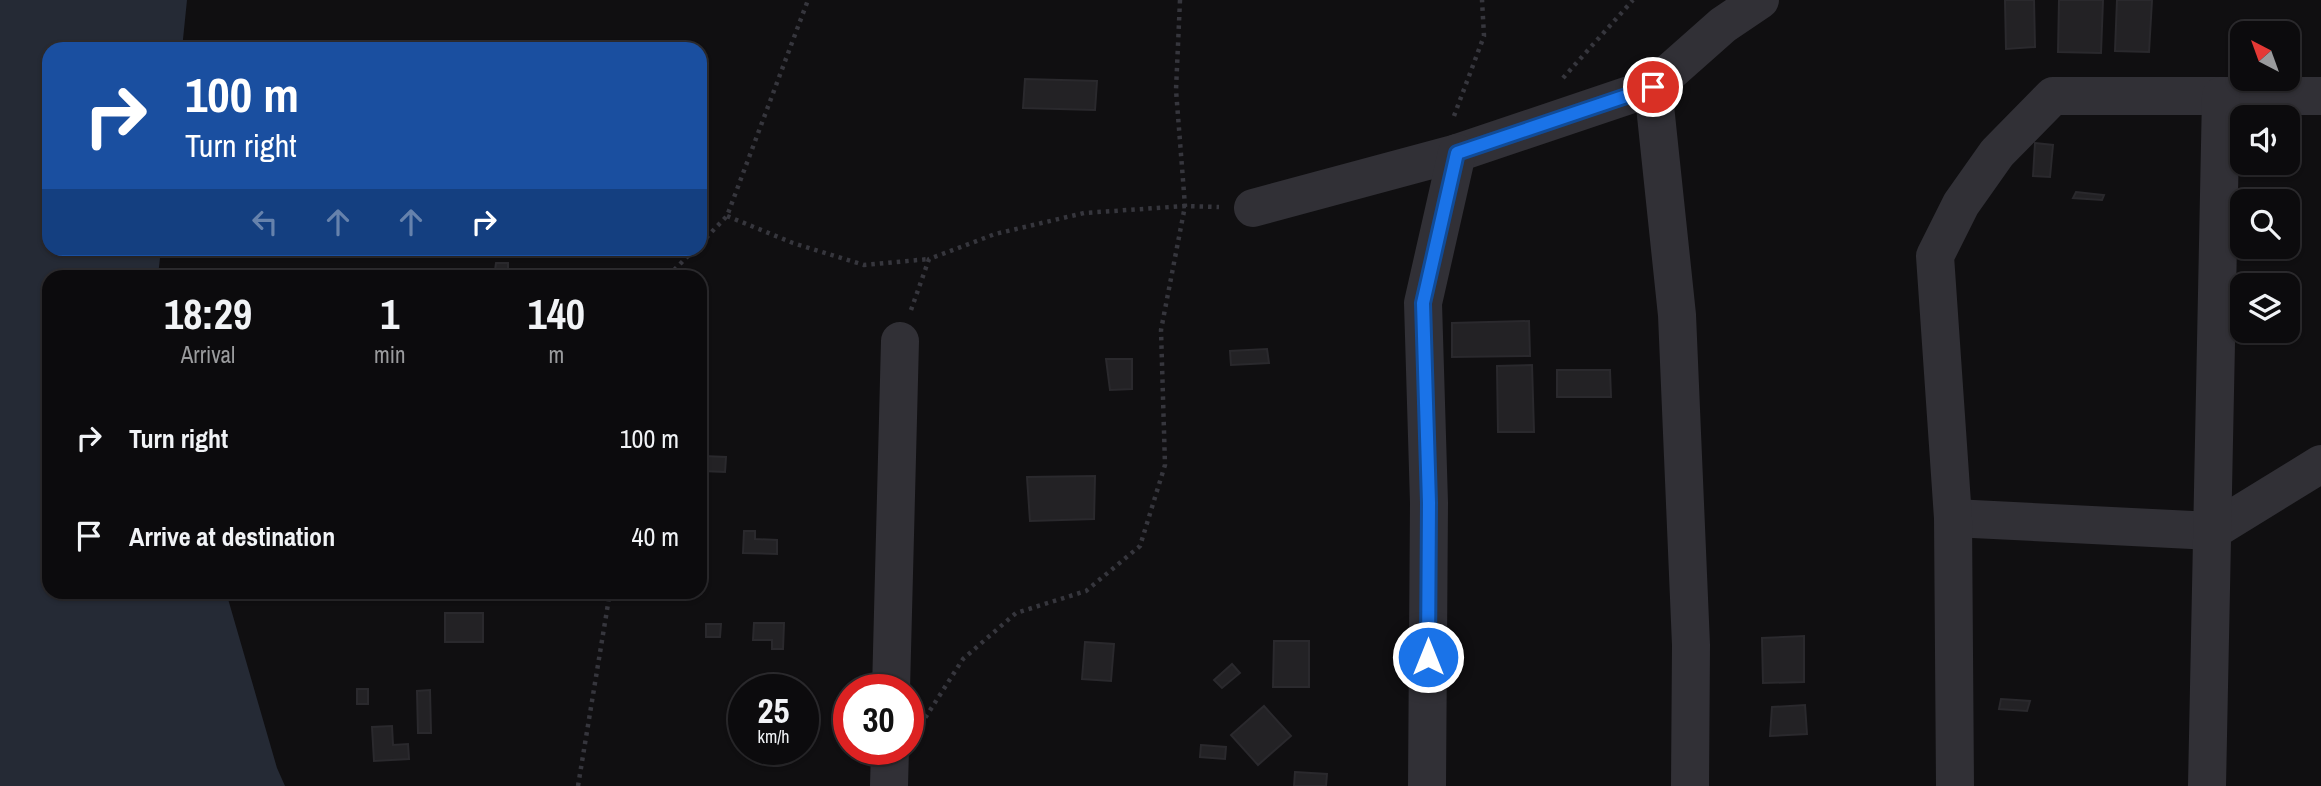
<!DOCTYPE html>
<html lang="en">
<head>
<meta charset="utf-8">
<style>
  :root { --surface:#0c0b0d; --page:#151416; --text:#f1f3f6; --muted:#9a9b9d; --line:#2c2b2e }
  body { margin:0; font-family:"Archivo Narrow",sans-serif; background:var(--page); color:var(--text); height:100vh; display:flex; flex-direction:column; font-size:26px; white-space:nowrap }
  * { box-sizing:border-box; margin:0 }
  p { font-size:23px; color:var(--muted) }
  .icon { flex:none; width:38px; height:38px; fill:none; stroke:currentColor; stroke-width:2; stroke-linecap:round; stroke-linejoin:round }
  .map { position:relative; flex:1; overflow:hidden }
  .details { position:absolute; left:42px; top:270px; width:665px; height:329px; display:flex; flex-direction:column; background:var(--surface); border-radius:21px; box-shadow:0 2px 5px #0004,0 0 0 2px var(--line) }
  .details>* { flex:none }
  .top-card { position:absolute; left:42px; top:42px; width:665px; height:214px; border-radius:21px; box-shadow:0 2px 5px #0004,0 0 0 2px var(--line); background:#1a4fa0; color:#fff; overflow:hidden }
  .needle { width:46px; rotate:319deg }
  .buttons { position:absolute; left:2230px; top:21px; display:grid; gap:14px }
  .buttons a { display:grid; place-items:center; width:70px; height:70px; border-radius:14px; background:var(--surface); box-shadow:0 2px 5px #0004,0 0 0 2px var(--line); font-size:35px }
  .speed { position:absolute; left:728px; top:674px; display:flex; gap:14px; font-size:35px; font-weight:700; text-align:center }
  .speed>* { display:grid; place-content:center; width:91px; height:91px; border-radius:50%; background:var(--surface); box-shadow:0 2px 5px #0004,0 0 0 2px var(--line); line-height:1 }
  .speed small { font-size:18px; font-weight:400 }
  .speed .limit { border:10px solid #d22; background:#fff; color:#111 }
  .pin { position:absolute; display:grid; place-items:center; width:60px; height:60px; color:#fff; margin:-30px; border:4px solid #fff; border-radius:50%; box-shadow:0 2px 7px #0007 }
  .me { position:absolute; width:77px; margin:-38px; rotate:0deg; stroke-linejoin:round; filter:drop-shadow(0 0 5px #0008) }
  .turn { display:flex; align-items:center; gap:24px; height:147px; padding:0 28px; font-size:32px }
  .turn .icon { width:91px; height:91px; stroke-width:2.5 }
  .turn b { display:block; font-size:49px; line-height:60px }
  .lanes { display:flex; align-items:center; height:66px; padding:0 28px; background:#0003; justify-content:center; gap:35px; direction:ltr }
  .lanes .off { opacity:.35 }
  .eta { display:flex; justify-content:space-evenly; align-items:center; height:119px; text-align:center }
  .eta b { font-size:42px; font-weight:800; line-height:49px }
  ul { padding:0; list-style:none }
  li { display:flex; align-items:center; gap:21px; height:98px; padding:0 28px }
  li div { flex:1 }
  li b { display:block; font-size:26px }
  li em { font-style:normal }
  .map>svg:first-child { display:block }
  .water { fill:#252a35 }
  .building { fill:#232225; stroke:#2a292d; stroke-width:2 }
  .lines { fill:none; stroke-linecap:round; stroke-linejoin:round }
  .path { stroke:#36363d; stroke-width:4.5; stroke-dasharray:3.5 5; stroke-linecap:butt }
  .street { stroke:#313036; stroke-width:38 }
  .route-casing { stroke:#114b97; stroke-width:18 }
  .route { stroke:#1a73e8; stroke-width:12 }
</style>
</head>
<body>
<div class="map">
<svg width="2321" height="786" viewBox="0 0 2321 786">
  <rect width="100%" height="100%" fill="#100f11"/>
  <polygon class="water" points="0,0 187,0 182,49 49,49 49,248 161,249 158,276 49,276 49,592 226,592 277,768 285,786 0,786"/>
  <g class="building">
    <polygon points="2005,0 2034,0 2035,47 2006,49"/>
    <polygon points="2059,0 2103,0 2101,53 2058,52"/>
    <polygon points="2117,0 2152,0 2149,52 2115,51"/>
    <polygon points="1025,79 1097,81 1095,110 1023,108"/>
    <polygon points="2035,143 2053,145 2050,177 2033,176"/>
    <polygon points="2076,192 2104,195 2102,200 2073,198"/>
    <polygon points="496,263 508,263 508,271 495,270"/>
    <polygon points="1529,321 1530,356 1452,357 1452,323"/>
    <polygon points="1267,349 1269,363 1231,365 1230,351"/>
    <polygon points="1106,359 1132,359 1132,389 1110,390"/>
    <polygon points="1532,365 1534,432 1498,432 1497,366"/>
    <polygon points="1557,370 1610,370 1611,397 1557,397"/>
    <polygon points="703,456 726,457 725,472 702,471"/>
    <polygon points="1095,476 1094,519 1030,521 1027,477"/>
    <polygon points="744,531 755,531 755,539 777,540 777,554 743,553"/>
    <rect x="445" y="613" width="38" height="29"/>
    <polygon points="754,623 784,623 783,649 772,649 772,640 753,640"/>
    <polygon points="706,624 721,624 720,637 706,637"/>
    <polygon points="1804,636 1804,682 1763,683 1762,638"/>
    <polygon points="1274,641 1309,641 1309,687 1273,687"/>
    <polygon points="1085,642 1114,644 1111,681 1082,679"/>
    <polygon points="1232,664 1240,673 1222,688 1214,680"/>
    <rect x="357" y="689" width="11" height="15"/>
    <polygon points="430,690 431,733 418,733 417,691"/>
    <polygon points="2001,699 2030,701 2027,711 1999,709"/>
    <polygon points="1805,705 1807,734 1770,736 1772,707"/>
    <polygon points="1264,706 1291,736 1258,765 1231,735"/>
    <polygon points="392,726 393,745 408,744 409,759 374,761 372,727"/>
    <polygon points="1201,745 1226,747 1225,759 1200,757"/>
    <polygon points="1295,772 1327,774 1326,786 1294,786"/>
  </g>
  <g class="lines">
    <g class="path">
      <polyline points="1180,0 1176,90 1185,206 1219,207"/>
      <polyline points="1563,78 1633,0"/>
      <polyline points="1454,116 1484,36 1482,0"/>
      <polyline points="727,216 793,243 864,265 929,259"/>
      <polyline points="700,244 727,216 808,0"/>
      <polyline points="668,276 696,248"/>
      <polyline points="911,310 929,259 995,234 1084,213 1185,206 1161,330 1165,465 1140,546 1086,591 1016,613 963,659 918,729"/>
      <polyline points="578,786 610,592"/>
    </g>
    <g class="street">
      <polyline points="1653,87 1677,315 1691,645 1690,786"/>
      <polyline points="1253,208 1457,153 1653,87 1723,25 1760,0"/>
      <polyline points="1953,518 2212,531 2321,464"/>
      <polyline points="891,690 900,341"/>
      <polyline points="889,786 890,749"/>
      <polyline points="1427,786 1429,503 1423,303 1457,153"/>
      <polyline points="1955,786 1953,518 1935,256 1961,204 1997,153 2053,96 2321,96"/>
      <polyline points="2207,786 2221,96"/>
    </g>
  </g>
  <g class="lines">
    <defs>
      <polyline id="route" points="1428,657 1429,503 1423,303 1457,153 1653,87"/>
    </defs>
    <use href="#route" class="route-casing"/>
    <use href="#route" class="route"/>
  </g>
</svg>
<div class="buttons">
<a><svg class="needle" viewBox="-14 -14 28 28"><path d="M0-13l5 13h-10z" fill="#e53935"/><path d="M0 13l5-13h-10z" fill="#9a9b9d"/></svg></a>
<a><svg class="icon" aria-label="sound" viewBox="0 0 24 24"><path d="M4 9h4l5-4v14l-5-4H4zM17 9q2 3 0 6"/></svg></a>
<a><svg class="icon" aria-label="search" viewBox="0 0 24 24"><circle cx="10" cy="10" r="6"/><path d="M15 15l6 6"/></svg></a>
<a><svg class="icon" aria-label="layers" viewBox="0 0 24 24"><path d="M12 4l9 5-9 5-9-5zM3 14l9 5 9-5"/></svg></a>
</div>
<div class="speed"><div>25<small>km/h</small></div><div class="limit">30</div></div>
<div class="pin" style="left:1653px;top:87px;background:#d93025"><svg class="icon" aria-label="arrive" viewBox="0 0 24 24"><path d="M6 21V4h12l-3 4 3 4H6"/></svg></div>
<svg class="me" style="left:1428px;top:657px" viewBox="-20 -20 40 40"><circle r="17" fill="#1a73e8" stroke="#fff" stroke-width="3"/><path d="M0-11L8 9 0 5-8 9z" fill="#fff"/></svg>
<div class="top-card">
<div class="turn"><svg class="icon" aria-label="right" viewBox="0 0 24 24"><path d="M7 20v-9h11M14 6l5 5-5 5"/></svg><div><b>100 m</b>Turn right</div></div>
<div class="lanes"><svg class="icon off" aria-label="left" viewBox="0 0 24 24"><path d="M17 20v-9H6M10 6l-5 5 5 5"/></svg><svg class="icon off" aria-label="ahead" viewBox="0 0 24 24"><path d="M12 20V5M6 11l6-6 6 6"/></svg><svg class="icon off" aria-label="ahead" viewBox="0 0 24 24"><path d="M12 20V5M6 11l6-6 6 6"/></svg><svg class="icon" aria-label="right" viewBox="0 0 24 24"><path d="M7 20v-9h11M14 6l5 5-5 5"/></svg></div>
</div>
<section class="details">
<div class="eta">
<div><b>18:29</b><p>Arrival</p></div>
<div><b>1</b><p>min</p></div>
<div><b>140</b><p>m</p></div>
</div>
<ul>
<li><svg class="icon" aria-label="right" viewBox="0 0 24 24"><path d="M7 20v-9h11M14 6l5 5-5 5"/></svg><div><b>Turn right</b></div><em>100 m</em></li>
<li><svg class="icon" aria-label="arrive" viewBox="0 0 24 24"><path d="M6 21V4h12l-3 4 3 4H6"/></svg><div><b>Arrive at destination</b></div><em>40 m</em></li>
</ul>
</section>
</div>
</body>
</html>
